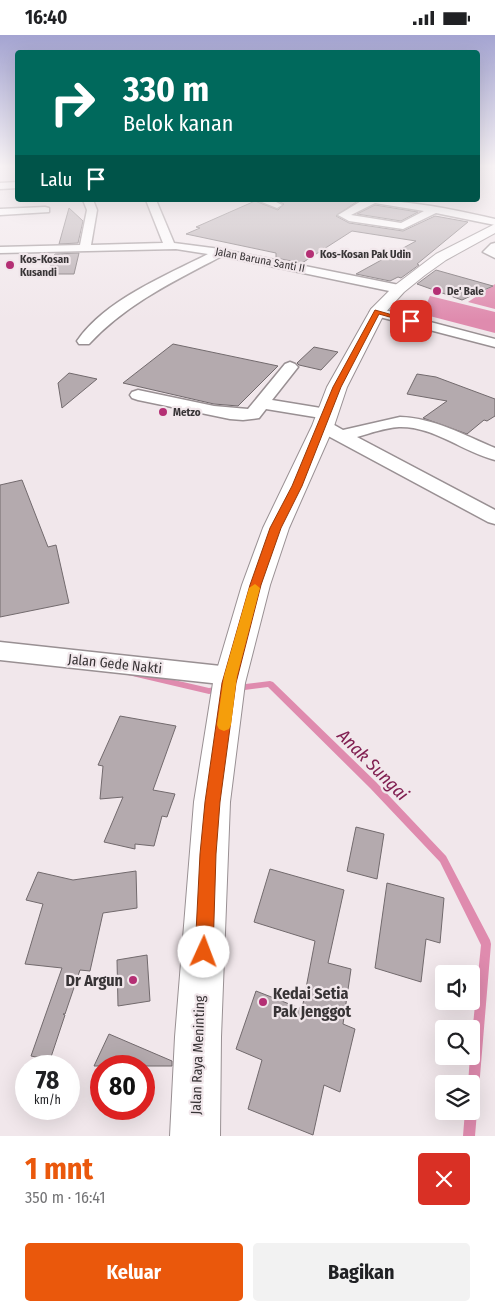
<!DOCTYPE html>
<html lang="id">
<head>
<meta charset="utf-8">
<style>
  :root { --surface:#fff; --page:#f2f2f2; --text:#202124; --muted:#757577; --accent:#ea580c }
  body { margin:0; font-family:"Fira Sans Condensed",sans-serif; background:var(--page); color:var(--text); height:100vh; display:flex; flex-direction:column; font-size:19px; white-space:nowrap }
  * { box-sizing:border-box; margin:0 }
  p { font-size:16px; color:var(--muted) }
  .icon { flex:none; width:28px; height:28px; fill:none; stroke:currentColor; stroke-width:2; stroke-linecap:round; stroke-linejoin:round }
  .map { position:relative; height:1101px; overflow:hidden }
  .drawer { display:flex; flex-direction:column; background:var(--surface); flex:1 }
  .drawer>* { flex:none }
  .guide { position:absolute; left:15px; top:15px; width:465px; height:152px; border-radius:5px; box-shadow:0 5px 20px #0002; background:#00695c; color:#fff; overflow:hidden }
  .buttons { position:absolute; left:435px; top:930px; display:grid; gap:10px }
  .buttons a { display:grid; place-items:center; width:45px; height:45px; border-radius:5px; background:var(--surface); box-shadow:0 5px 20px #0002; font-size:25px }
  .speed { position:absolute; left:15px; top:1020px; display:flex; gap:10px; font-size:25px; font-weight:700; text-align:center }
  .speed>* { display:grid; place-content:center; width:65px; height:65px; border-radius:50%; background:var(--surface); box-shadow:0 5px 20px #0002; line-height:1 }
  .speed small { font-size:12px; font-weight:400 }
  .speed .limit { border:8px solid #d22; background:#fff; color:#111 }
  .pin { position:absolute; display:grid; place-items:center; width:42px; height:42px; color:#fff; margin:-21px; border-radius:10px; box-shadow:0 2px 8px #0006 }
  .me { position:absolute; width:55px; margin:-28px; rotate:2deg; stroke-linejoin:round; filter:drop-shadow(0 0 4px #0008) }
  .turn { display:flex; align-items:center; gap:18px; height:105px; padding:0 25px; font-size:22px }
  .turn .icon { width:65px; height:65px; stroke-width:2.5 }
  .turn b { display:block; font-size:35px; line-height:42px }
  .then { display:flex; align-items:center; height:48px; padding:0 25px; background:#0003; gap:10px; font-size:19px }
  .round { display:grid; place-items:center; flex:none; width:52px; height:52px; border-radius:5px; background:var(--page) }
  .headline { display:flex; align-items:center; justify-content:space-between; height:85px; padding:0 25px }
  h1 { font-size:30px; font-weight:700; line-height:38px; color:var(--accent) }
  .primary-button { display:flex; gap:10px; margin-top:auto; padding:10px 25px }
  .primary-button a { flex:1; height:58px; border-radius:5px; background:var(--accent); color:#fff; font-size:20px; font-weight:700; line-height:58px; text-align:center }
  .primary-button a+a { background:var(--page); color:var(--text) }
  .status { display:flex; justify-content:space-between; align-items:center; height:35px; padding:0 25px; background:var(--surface); direction:ltr }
  .status svg { height:14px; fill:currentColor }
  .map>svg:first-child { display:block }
  .water { fill:#df8bae }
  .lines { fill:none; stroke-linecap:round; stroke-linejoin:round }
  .stream { fill:#df8bae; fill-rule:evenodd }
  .building { fill:#b4aaae; stroke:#726a6d }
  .minor-casing { stroke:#999093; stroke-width:3 }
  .highway-casing { stroke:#999093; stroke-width:2 }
  .minor { fill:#fff; fill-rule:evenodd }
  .highway { fill:#fff; fill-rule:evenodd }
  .route { fill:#ea580c; stroke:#983908 }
  .slow { fill:#f59e0b }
  .poi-dot { fill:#b42f74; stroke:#f1e7eb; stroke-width:2 }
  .labels { text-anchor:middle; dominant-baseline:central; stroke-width:4.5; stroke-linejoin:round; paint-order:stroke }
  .far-poi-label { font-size:11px; font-weight:bold; fill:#383436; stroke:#f1e7eb; text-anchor:start }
  .far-street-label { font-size:11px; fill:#383436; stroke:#f1e7eb }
  .street-label { font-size:14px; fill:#383436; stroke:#f1e7eb }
  .near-poi-label { font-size:16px; font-weight:bold; fill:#383436; stroke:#f1e7eb; text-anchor:end }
  .near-water-label { font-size:18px; font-style:italic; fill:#811f51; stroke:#f1e7eb }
</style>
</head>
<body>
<div class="status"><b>16:40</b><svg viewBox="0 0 49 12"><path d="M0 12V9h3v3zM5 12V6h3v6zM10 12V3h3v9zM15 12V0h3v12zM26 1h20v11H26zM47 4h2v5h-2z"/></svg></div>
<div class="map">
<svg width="495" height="1101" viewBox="0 0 495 1101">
  <rect width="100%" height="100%" fill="#f1e7eb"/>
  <g class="water">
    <polygon points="495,249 495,274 468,267"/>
    <polygon points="430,261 495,277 495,298 422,279"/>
  </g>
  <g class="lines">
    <g class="stream">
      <polygon points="131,635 209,653 221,651 224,652 225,654 224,656 209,659 128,640 127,638 128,636"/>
      <polygon points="270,646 273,647 376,747 446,821 490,905 491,909 475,1101 463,1101 465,1076 471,1076 471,1049 468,1049 470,1021 471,1021 471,1010 481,910 440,827 370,753 268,652 237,656 234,655 233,653 234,651 237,650"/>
    </g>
  </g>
  <g class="building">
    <polygon points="276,165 359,165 336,181 349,188 403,196 435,181 468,187 417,229 419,230 401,243 398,242 390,246 356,239 416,206 352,196 302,228 276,223 276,218 186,199 200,193 196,192 255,166 278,175 284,169"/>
    <polygon points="375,170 418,177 401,186 357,179"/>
    <polygon points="69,173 83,186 78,208 59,209"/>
    <polygon points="79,218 74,239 48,239 55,219"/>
    <polygon points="436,235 493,251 462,265 417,249"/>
    <polygon points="173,309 278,331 238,371 214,369 123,348"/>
    <polygon points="314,312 338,317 321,335 299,330 297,328"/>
    <polygon points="69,338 97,344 62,373 58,348"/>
    <polygon points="417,339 436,342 495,364 495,381 487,386 484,385 467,399 423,383 447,366 407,359"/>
    <polygon points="22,445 48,512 56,510 69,568 0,582 0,450"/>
    <polygon points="120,681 176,691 153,755 175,759 167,782 162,781 154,811 135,809 135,814 104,807 123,762 100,764 103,731 98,730"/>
    <polygon points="356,792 384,799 377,844 347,836"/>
    <polygon points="270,834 344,855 328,928 351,934 343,989 355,994 340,1057 324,1050 313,1100 248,1074 262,1025 236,1014 256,956 302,974 315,906 254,887"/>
    <polygon points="136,836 137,873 103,878 90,936 80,935 65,979 63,979 65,980 50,1025 31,1021 62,933 25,929 43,869 26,865 38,837 73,845"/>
    <polygon points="387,848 444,863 440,908 426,904 421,947 375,933"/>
    <polygon points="147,920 150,966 118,971 117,925"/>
    <polygon points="109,999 172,1026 172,1031 94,1031"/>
  </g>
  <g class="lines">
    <defs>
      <g id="minor">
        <polygon points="18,147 18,153 0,154 0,148"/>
        <path d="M83 165H93L97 175 91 210 163 208 146 165H156L174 208 220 214 399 250 405 254 399 258 222 221C174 246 126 269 89 309H79L77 306C105 265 165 241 208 219L176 214 0 218V212L80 210 87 175Z"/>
        <polygon points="257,165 272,165 282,170 277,173"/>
        <path d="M363 165C408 165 451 174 495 184V190L436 178 403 194 349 186 338 180ZM375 168 424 176 401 188 351 180Z"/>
        <polygon points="45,172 49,173 49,177 0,180 0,174"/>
        <polygon points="495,208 495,223 483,217 491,209"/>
        <polygon points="377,273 495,304 495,312 372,280 370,277 372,274"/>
        <polygon points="290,327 295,329 298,332 272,365 333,375 335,379 333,383 327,384 266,374 259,383 243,385 230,384 138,365 132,363 130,360 132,357 138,355 214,371 248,374 285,329"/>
        <path d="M400 382C434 383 464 400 495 413V425C463 417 434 391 399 392 384 393 371 398 357 402L495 475V489L488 487 317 395 314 391 317 387 323 386 329 387 343 395Z"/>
        <polygon points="0,607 230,632 239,634 243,641 239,648 230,650 0,625"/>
      </g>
      <polygon id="highway" points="495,189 495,198 446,225 425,240 404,257 384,279 347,352 334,391 289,493 270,550 245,648 230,767 221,1002 220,1101 170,1101 175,1002 194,767 213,648 242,550 263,493 312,391 327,352 371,274 394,251 436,219"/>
    </defs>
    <use href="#minor" class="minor-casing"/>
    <use href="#highway" class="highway-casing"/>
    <use href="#minor" class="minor"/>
    <use href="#highway" class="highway"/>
  </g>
  <linearGradient id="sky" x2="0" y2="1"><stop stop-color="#a4a4d1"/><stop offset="0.46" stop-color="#f9f4f6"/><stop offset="1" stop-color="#f9f4f6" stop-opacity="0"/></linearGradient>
  <rect width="495" height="285" fill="url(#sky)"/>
  <polygon class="route" points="375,275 414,286 411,288 379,279 341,352 302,451 281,493 261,550 236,648 220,767 216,819 213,917 210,923 204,926 198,923 195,917 200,819 205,767 222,648 250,550 270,493 292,451 333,352"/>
  <polygon class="slow" points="255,549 260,553 237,641 231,690 229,694 224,696 219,694 217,690 224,641 249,553"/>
  <g class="poi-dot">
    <circle cx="310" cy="219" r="5"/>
    <circle cx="10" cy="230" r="5"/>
    <circle cx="437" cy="256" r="5"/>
    <circle cx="163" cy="377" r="5"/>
    <circle cx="133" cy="945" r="5"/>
    <circle cx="263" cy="967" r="5"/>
  </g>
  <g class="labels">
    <g class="far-poi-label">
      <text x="320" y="219">Kos-Kosan Pak Udin</text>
      <text x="20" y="224">Kos-Kosan<tspan x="20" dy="13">Kusandi</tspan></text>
      <text x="447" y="256">De' Bale</text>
      <text x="173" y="377">Metzo</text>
    </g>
    <g class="far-street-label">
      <text transform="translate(260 225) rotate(11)">Jalan Baruna Santi II</text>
    </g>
    <g class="street-label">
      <text transform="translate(115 629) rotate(6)">Jalan Gede Nakti</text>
      <text transform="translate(198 1020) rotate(-88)">Jalan Raya Meninting</text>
    </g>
    <g class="near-poi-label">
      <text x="123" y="945">Dr Argun</text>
      <text x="273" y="958" text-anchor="start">Kedai Setia<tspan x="273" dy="18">Pak Jenggot</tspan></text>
    </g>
    <g class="near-water-label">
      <text transform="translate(373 730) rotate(45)">Anak Sungai</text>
    </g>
  </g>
</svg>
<div class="buttons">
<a><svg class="icon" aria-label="sound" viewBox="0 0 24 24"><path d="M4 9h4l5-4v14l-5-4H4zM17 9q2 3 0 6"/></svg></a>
<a><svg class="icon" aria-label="search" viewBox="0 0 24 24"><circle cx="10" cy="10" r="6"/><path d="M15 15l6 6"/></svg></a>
<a><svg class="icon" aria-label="layers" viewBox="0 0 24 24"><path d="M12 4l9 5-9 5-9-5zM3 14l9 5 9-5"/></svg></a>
</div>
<div class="speed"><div>78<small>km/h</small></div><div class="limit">80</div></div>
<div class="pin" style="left:411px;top:286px;background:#d93025"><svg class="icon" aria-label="arrive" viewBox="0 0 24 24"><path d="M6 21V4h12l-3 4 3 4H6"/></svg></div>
<svg class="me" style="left:204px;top:917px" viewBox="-20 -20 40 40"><circle r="19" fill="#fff"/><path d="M0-13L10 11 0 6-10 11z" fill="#ea580c"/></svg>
<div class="guide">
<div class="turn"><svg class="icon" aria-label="right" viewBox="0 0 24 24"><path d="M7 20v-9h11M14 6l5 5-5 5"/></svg><div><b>330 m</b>Belok kanan</div></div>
<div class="then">Lalu<svg class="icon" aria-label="arrive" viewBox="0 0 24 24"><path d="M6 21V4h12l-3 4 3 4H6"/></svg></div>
</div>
</div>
<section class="drawer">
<div class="headline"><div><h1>1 mnt</h1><p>350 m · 16:41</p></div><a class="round" style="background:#d93025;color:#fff"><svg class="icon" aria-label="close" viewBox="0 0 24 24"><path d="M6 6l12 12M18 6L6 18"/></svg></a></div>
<div class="primary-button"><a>Keluar</a><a>Bagikan</a></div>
</section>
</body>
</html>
